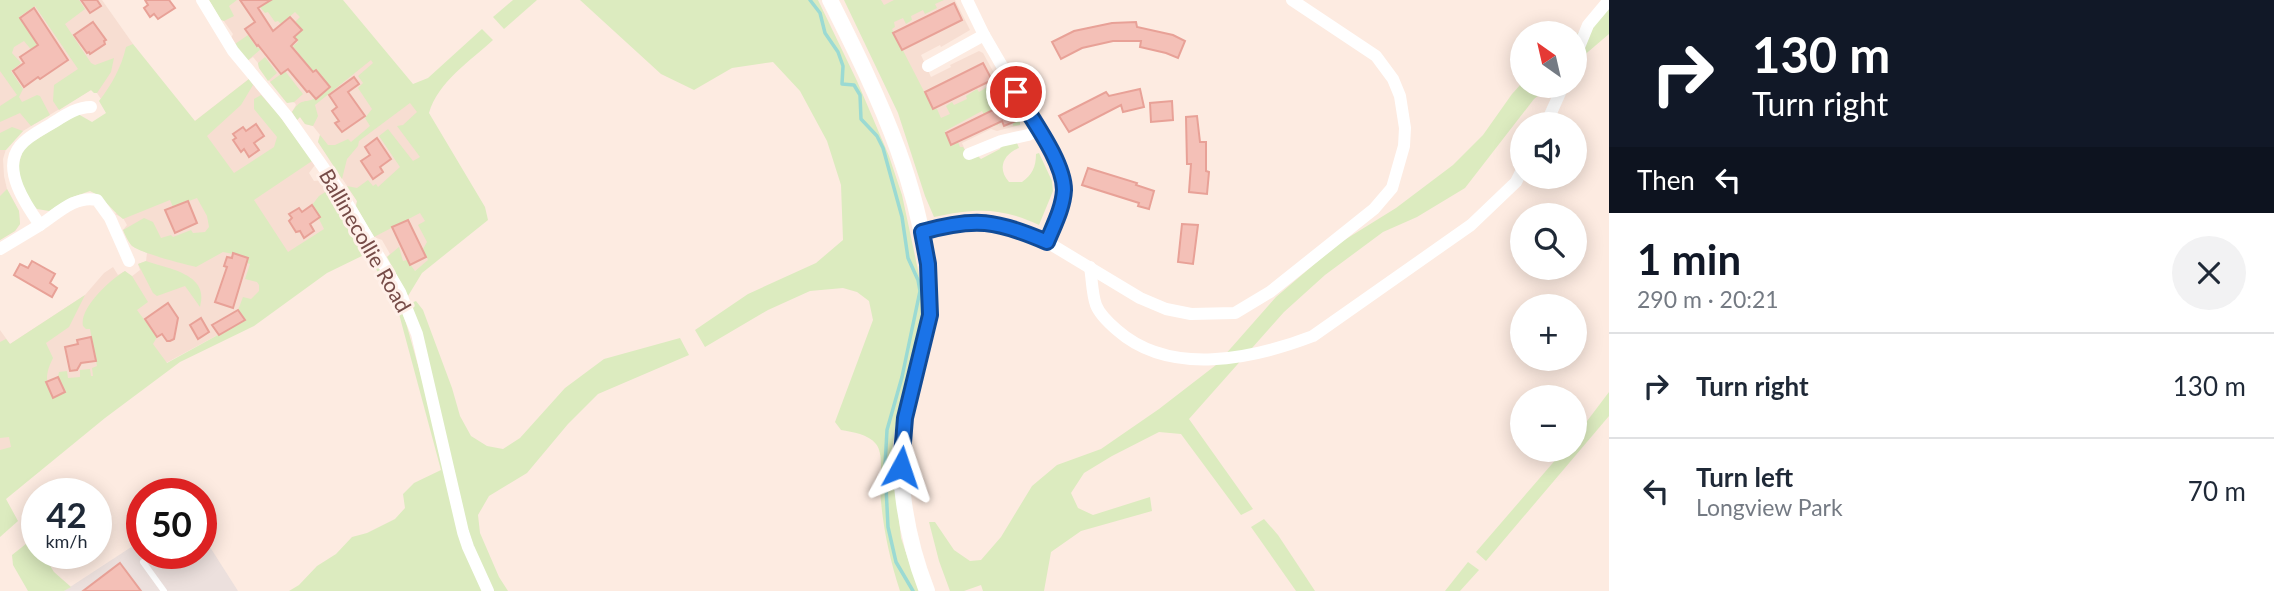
<!DOCTYPE html>
<html lang="en">
<head>
<meta charset="utf-8">
<style>
  :root { --surface:#fff; --page:#f2f2f3; --text:#1f2937; --muted:#747a83; --line:#e0e1e3; --accent:#111827 }
  body { margin:0; font-family:Lato,sans-serif; background:var(--page); color:var(--text); height:100vh; display:flex; flex-direction:column; font-size:26px; white-space:nowrap }
  * { box-sizing:border-box; margin:0 }
  p { font-size:23px; color:var(--muted) }
  .icon { flex:none; width:38px; height:38px; fill:none; stroke:currentColor; stroke-width:2; stroke-linecap:round; stroke-linejoin:round }
  .map { position:relative; flex:1; overflow:hidden }
  .details { display:flex; flex-direction:column; background:var(--surface); width:665px }
  .details>* { flex:none }
  .hud { background:#111827; color:#fff; overflow:hidden }
  .needle { width:46px; rotate:326deg }
  .fabs { position:absolute; left:1510px; top:21px; display:grid; gap:14px }
  .fabs a { display:grid; place-items:center; width:77px; height:77px; border-radius:50%; background:var(--surface); box-shadow:0 4px 18px #0003; font-size:35px }
  .speed { position:absolute; left:21px; top:478px; display:flex; gap:14px; font-size:35px; font-weight:700; text-align:center }
  .speed>* { display:grid; place-content:center; width:91px; height:91px; border-radius:50%; background:var(--surface); box-shadow:0 4px 18px #0003; line-height:1 }
  .speed small { font-size:18px; font-weight:400 }
  .speed .limit { border:10px solid #d22; background:#fff; color:#111 }
  .pin { position:absolute; display:grid; place-items:center; width:60px; height:60px; color:#fff; margin:-30px; border:4px solid #fff; border-radius:50%; box-shadow:0 2px 7px #0007 }
  .me { position:absolute; width:77px; margin:-38px; rotate:5deg; stroke-linejoin:round; filter:drop-shadow(0 0 5px #0008) }
  .turn { display:flex; align-items:center; gap:24px; height:147px; padding:0 28px; font-size:32px }
  .turn .icon { width:91px; height:91px; stroke-width:2.5 }
  .turn b { display:block; font-size:49px; line-height:60px }
  .then { display:flex; align-items:center; height:66px; padding:0 28px; background:#0003; gap:14px; font-size:26px }
  .round { display:grid; place-items:center; flex:none; width:74px; height:74px; border-radius:37px; background:var(--page) }
  .head { display:flex; align-items:center; justify-content:space-between; height:119px; padding:0 28px }
  h1 { font-size:42px; font-weight:700; line-height:52px; color:var(--accent) }
  ul { padding:0; list-style:none }
  li { display:flex; align-items:center; gap:21px; height:105px; padding:0 28px; border-top:2px solid var(--line) }
  li div { flex:1 }
  li b { display:block; font-size:26px }
  li em { font-style:normal }
  main { display:flex; flex:1; min-height:0 }
  .map>svg:first-child { display:block }
  .residential { fill:#f7ded2 }
  .industrial { fill:#ece0dd }
  .green { fill:#dcebbf }
  .lines { fill:none; stroke-linecap:round; stroke-linejoin:round }
  .stream { stroke:#9bdad3; stroke-width:3.5 }
  .building { fill:#f4c0b7; stroke:#e8a197; stroke-width:2 }
  .service { stroke:#fff; stroke-width:6 }
  .minor { stroke:#fff; stroke-width:12 }
  .secondary { stroke:#fff; stroke-width:16 }
  .route-casing { stroke:#114b97; stroke-width:18 }
  .route { stroke:#1a73e8; stroke-width:12 }
  .labels { text-anchor:middle; dominant-baseline:central; stroke-width:6; stroke-linejoin:round; paint-order:stroke }
  .street-label { font-size:21px; fill:#764b47; stroke:#fff0e9 }
</style>
</head>
<body>
<main>
<div class="map">
<svg width="1609" height="591" viewBox="0 0 1609 591">
  <rect width="100%" height="100%" fill="#fdebe1"/>
  <g class="residential">
    <polygon points="0,0 102,0 133,44 128,67 99,101 101,99 97,93 91,90 23,131 6,149 3,159 4,176 7,189 19,211 20,224 15,231 0,240"/>
    <polygon points="209,0 333,0 414,100 475,224 415,271 387,257 390,254 382,240 374,237 356,206 357,201 318,142 320,135 313,126 305,124 300,117 297,120 292,112 296,105 295,103 291,101 287,103 259,68 258,63 253,57 246,62 231,38 233,34"/>
    <polygon points="869,0 955,0 970,30 941,47 940,45 921,55 931,77 951,67 950,65 979,51 983,53 1020,120 1020,125 997,131 991,129 962,143 965,150 952,157"/>
    <polygon points="249,79 278,114 315,165 309,173 314,181 324,180 343,208 260,312 166,363 0,491 0,330 10,344 85,295 104,273 113,267 118,275 125,271 131,277 140,270 138,264 146,261 147,253 132,246 123,230 127,225 123,218 115,214 214,146 195,121"/>
  </g>
  <polygon class="industrial" points="201,533 238,591 64,591 142,540 142,553 201,553"/>
  <g class="green">
    <polygon points="0,0 79,0 85,9 65,24 91,63 95,65 114,58 111,72 97,93 94,93 91,90 59,110 53,101 54,85 78,69 35,6 19,17 40,49 34,53 24,41 14,47 12,53 21,63 11,71 23,89 19,97 22,102 37,95 40,96 50,115 31,126 20,113 0,122 0,106 17,95 0,71"/>
    <polygon points="209,0 237,0 229,6 234,16 224,21 221,20"/>
    <path d="M271 0H343L413 84 428 78 482 29 493 40C470 61 438 82 429 113L485 207 488 220 422 273 408 296 387 257 399 247 403 261 407 260 415 271 428 260 423 249 427 242 418 225 425 221 420 213 374 237 356 206 357 201 347 186 357 188 368 180 373 186 376 184 378 187 400 167 379 136 388 129 413 161 420 157 397 126 403 125 417 112 410 103 359 141 358 146 347 159 342 179 318 142 320 135 328 145H335L348 139 351 142 370 126 365 118 372 109 358 88 363 83 358 76 373 63 371 60 315 105 318 116 313 126 305 124 300 117 297 120 292 112C302 97 304 104 316 98 321 96 326 90 330 87L316 70 313 72 293 46 298 42 294 37 295 22 300 17 295 12 281 24 278 21 275 22 268 12 265 13 260 7Z"/>
    <polygon points="513,0 537,0 504,29 493,17"/>
    <path d="M580 0H818L857 81 889 156 902 195 921 284V318L897 416 892 452 901 538 919 591H900C889 557 882 524 880 488 880 476 884 454 876 444 868 434 853 432 841 430L835 422 873 320 869 301 857 292 843 288 810 291 768 310 705 347 695 330 748 294 816 263 843 240 841 185 827 141 800 91 773 62 732 68 694 90 661 74Z"/>
    <path d="M844 0H881L884 5 894 0H944L935 4 937 8 925 14 923 10 911 16 912 20 906 24 903 18 894 22 895 27 892 29 933 109H937L941 118 950 114 946 106 952 102 954 105 967 99 966 96 977 89 979 92 984 89 997 79 1020 120V125L1013 126V122L1016 120 1005 101 993 108 998 118 996 120 998 125 990 126 982 111 945 131 951 145 958 142 960 147H963L971 159 978 156 981 159 1000 149 1001 145 1017 143 1019 148C1003 154 997 169 1009 182H1022C1032 175 1036 167 1036 154L1039 153 1052 181 1053 191 1039 225C1001 207 975 208 934 217L925 196 898 113Z"/>
    <polygon points="1604,0 1609,0 1609,34 1575,63 1575,37"/>
    <polygon points="248,35 256,47 261,49 246,62 235,44"/>
    <path d="M133 44 195 121 249 79 253 85 241 105 207 136 234 173 274 147 277 137 254 109V99L261 95 278 114 312 161 254 200 288 252 324 229 312 205 319 196 330 189 368 252 375 254 395 294 406 323 482 591H289L299 585 317 566 336 554 352 537 367 533 395 519 405 508 403 494 414 483 441 470 399 314 368 253 327 273 254 326 180 362 105 418 6 499 18 521 0 537V450L11 447 9 437 0 438V342L6 339 10 344 85 295 69 327 46 343 53 358C45 374 45 382 53 398L65 392 58 377 59 372 67 371 68 378 80 377V370L90 369 91 376H93L92 368 97 366 90 329H86L83 326C79 308 110 280 125 271L132 276 148 302 137 310 157 337 153 344 167 363 245 320 238 310 243 297 251 299 259 291V285L257 282 245 279 250 264 247 263 248 257 223 252 196 267C184 264 139 253 131 245 128 241 125 235 123 230L144 218 153 222 161 238 171 235 173 237 191 230 193 233 205 232 209 227 207 216 197 198 173 207 170 200 123 219C111 210 105 198 90 191L70 198 49 211 37 209 33 205 20 180 18 166 24 147 78 114 92 122 106 113 99 101C112 84 121 68 126 47Z"/>
    <polygon points="265,57 277,73 268,81 259,68 258,63"/>
    <polygon points="285,71 303,94 294,102 287,103 270,82"/>
    <polygon points="1522,83 1522,86 1550,86 1534,99 1465,188 1417,217 1383,232 1325,275 1284,312 1189,419 1253,509 1241,515 1181,434 1159,432 1112,456 1084,473 1071,493 1078,508 1093,515 1150,497 1152,511 1081,531 1051,552 1044,591 983,591 981,585 964,591 950,591 939,561 929,522 935,522 954,550 970,561 981,560 1001,537 1032,486 1057,465 1101,449 1159,409 1216,365 1276,297 1338,244 1396,208 1453,165 1483,135 1512,94"/>
    <polygon points="12,127 23,131 6,150 0,150 0,133"/>
    <polygon points="7,189 19,211 20,224 15,231 0,240 0,196"/>
    <path d="M146 261C169 269 210 274 200 307L185 286 157 296 153 293 138 264Z"/>
    <polygon points="416,301 423,310 452,388 460,416 471,436 487,446 503,449 520,438 565,388 604,359 680,338 689,355 598,394 568,424 527,473 489,496 478,515 480,533 499,577 508,591 494,591 471,544 411,303"/>
    <polygon points="1609,392 1609,416 1486,561 1476,552 1564,450 1575,450 1575,437"/>
    <polygon points="1264,519 1278,535 1315,591 1296,591 1251,527"/>
    <polygon points="31,540 37,546 37,553 42,553 54,572 71,587 64,591 28,591 13,565 12,555"/>
    <polygon points="1468,562 1479,570 1460,591 1445,591"/>
  </g>
  <g class="lines">
    <polyline class="stream" points="810,0 820,13 825,33 838,52 843,66 842,84 854,85 860,95 861,119 877,136 883,148 902,217 908,258 918,280 920,291 902,377 887,430 885,466 888,527 896,562 913,591"/>
  </g>
  <g class="building">
    <polygon points="81,0 97,0 101,6 90,13"/>
    <polygon points="145,0 169,0 175,8 158,19 154,14 150,17 144,8 148,5"/>
    <polygon points="240,0 271,0 258,8 273,31 290,17 302,30 294,37 297,40 291,46 313,72 316,70 330,87 316,99 309,91 307,92 288,69 281,74 258,45 257,46 245,29 255,22"/>
    <polygon points="954,3 962,20 902,50 893,33"/>
    <polygon points="34,8 68,60 40,79 38,77 24,87 13,71 24,63 20,57 38,45 20,18"/>
    <polygon points="93,22 106,40 104,41 105,44 90,54 89,52 87,53 74,35"/>
    <polygon points="1136,22 1137,27 1173,35 1185,41 1178,58 1166,53 1140,47 1141,41 1113,41 1082,48 1061,59 1052,42 1074,31 1112,23"/>
    <polygon points="983,63 992,80 933,109 925,92"/>
    <polygon points="354,77 359,84 348,92 365,116 342,132 335,123 339,121 332,111 337,107 329,95"/>
    <polygon points="1140,89 1144,107 1123,112 1121,105 1069,132 1059,116 1106,92 1109,96"/>
    <polygon points="1172,101 1173,120 1151,122 1150,103"/>
    <polygon points="1007,103 1016,121 1004,126 1002,121 951,145 946,133"/>
    <polygon points="1197,116 1200,142 1206,142 1206,171 1209,172 1207,194 1189,192 1191,164 1187,164 1186,117"/>
    <polygon points="256,124 264,136 254,143 259,150 249,157 244,149 241,152 233,140 236,138 233,134 243,127 246,131"/>
    <polygon points="377,138 391,159 380,167 383,172 373,179 361,161 370,155 365,147"/>
    <polygon points="1088,168 1137,183 1136,185 1154,191 1149,209 1138,206 1139,203 1082,185"/>
    <polygon points="188,201 197,223 175,233 165,210"/>
    <polygon points="312,205 320,217 310,224 314,231 304,238 300,231 296,232 289,221 292,218 289,214 299,208 302,212"/>
    <polygon points="408,220 426,257 410,265 392,227"/>
    <polygon points="1182,224 1198,225 1193,264 1178,262"/>
    <polygon points="233,253 248,258 233,308 215,302 227,267 224,266 227,257 232,258"/>
    <polygon points="32,261 55,274 50,283 57,288 52,297 14,275 20,264 28,268"/>
    <polygon points="168,303 178,318 174,339 170,341 167,341 162,334 157,337 145,319"/>
    <polygon points="238,310 245,320 219,335 212,325"/>
    <polygon points="201,318 209,332 198,339 190,325"/>
    <polygon points="91,337 96,361 81,363 77,370 70,371 65,347 78,344 77,340"/>
    <polygon points="58,377 65,392 53,398 46,382"/>
    <polygon points="120,563 141,591 83,591"/>
  </g>
  <g class="lines">
    <polyline class="service" points="143,562 164,591"/>
    <g class="minor">
      <polyline points="202,0 233,51 287,116 340,191 400,292 417,334 463,532 468,547 488,591"/>
      <path d="M967 0 984 35 1059 164C1068 196 1059 213 1047 242"/>
      <polyline points="1575,57 1588,25 1609,0"/>
      <polyline points="928,66 984,35"/>
      <path d="M91 107C76 107 64 116 51 124 41 130 28 136 20 146 1 169 26 205 40 225 57 214 75 195 97 200L110 218 129 261"/>
      <polyline points="1546,124 1563,86"/>
      <polyline points="969,154 1001,141 1028,135 1039,130"/>
      <polyline points="922,232 972,222 1004,224 1047,242 1140,298 1166,309 1191,314 1235,313 1270,292 1374,209 1392,188 1404,146 1405,128 1400,96 1393,79 1376,56 1292,0"/>
      <polyline points="0,249 40,225"/>
      <path d="M1090 267C1092 279 1092 294 1096 305 1099 313 1110 324 1117 330 1170 377 1253 359 1313 336L1471 225 1516 182 1522 170"/>
    </g>
    <path class="secondary" d="M830 0C879 97 929 199 930 310 930 321 926 332 924 342 918 366 912 390 906 414 893 469 907 540 927 591"/>
  </g>
  <g class="lines">
    <defs>
      <path id="route" d="M901 467 905 418 930 315 928 264 922 232C975 217 996 220 1047 242 1054 225 1063 208 1064 190 1064 161 1030 117 1016 92"/>
    </defs>
    <use href="#route" class="route-casing"/>
    <use href="#route" class="route"/>
  </g>
  <g class="labels">
    <g class="street-label">
      <text transform="translate(366 240) rotate(60)">Ballinecollie Road</text>
    </g>
  </g>
</svg>
<div class="fabs">
<a><svg class="needle" viewBox="-14 -14 28 28"><path d="M0-13l5 13h-10z" fill="#e53935"/><path d="M0 13l5-13h-10z" fill="#747a83"/></svg></a>
<a><svg class="icon" aria-label="sound" viewBox="0 0 24 24"><path d="M4 9h4l5-4v14l-5-4H4zM17 9q2 3 0 6"/></svg></a>
<a><svg class="icon" aria-label="search" viewBox="0 0 24 24"><circle cx="10" cy="10" r="6"/><path d="M15 15l6 6"/></svg></a>
<a>+</a>
<a>−</a>
</div>
<div class="speed"><div>42<small>km/h</small></div><div class="limit">50</div></div>
<div class="pin" style="left:1016px;top:92px;background:#d93025"><svg class="icon" aria-label="arrive" viewBox="0 0 24 24"><path d="M6 21V4h12l-3 4 3 4H6"/></svg></div>
<svg class="me" style="left:901px;top:467px" viewBox="-20 -20 40 40"><path d="M0-17L14 15 0 8-14 15z" fill="#1a73e8" stroke="#fff" stroke-width="4"/></svg>
</div>
<section class="details">
<div class="hud">
<div class="turn"><svg class="icon" aria-label="right" viewBox="0 0 24 24"><path d="M7 20v-9h11M14 6l5 5-5 5"/></svg><div><b>130 m</b>Turn right</div></div>
<div class="then">Then<svg class="icon" aria-label="left" viewBox="0 0 24 24"><path d="M17 20v-9H6M10 6l-5 5 5 5"/></svg></div>
</div>
<div class="head"><div><h1>1 min</h1><p>290 m · 20:21</p></div><a class="round"><svg class="icon" aria-label="close" viewBox="0 0 24 24"><path d="M6 6l12 12M18 6L6 18"/></svg></a></div>
<ul>
<li><svg class="icon" aria-label="right" viewBox="0 0 24 24"><path d="M7 20v-9h11M14 6l5 5-5 5"/></svg><div><b>Turn right</b></div><em>130 m</em></li>
<li><svg class="icon" aria-label="left" viewBox="0 0 24 24"><path d="M17 20v-9H6M10 6l-5 5 5 5"/></svg><div><b>Turn left</b><p>Longview Park</p></div><em>70 m</em></li>
</ul>
</section>
</main>
</body>
</html>
